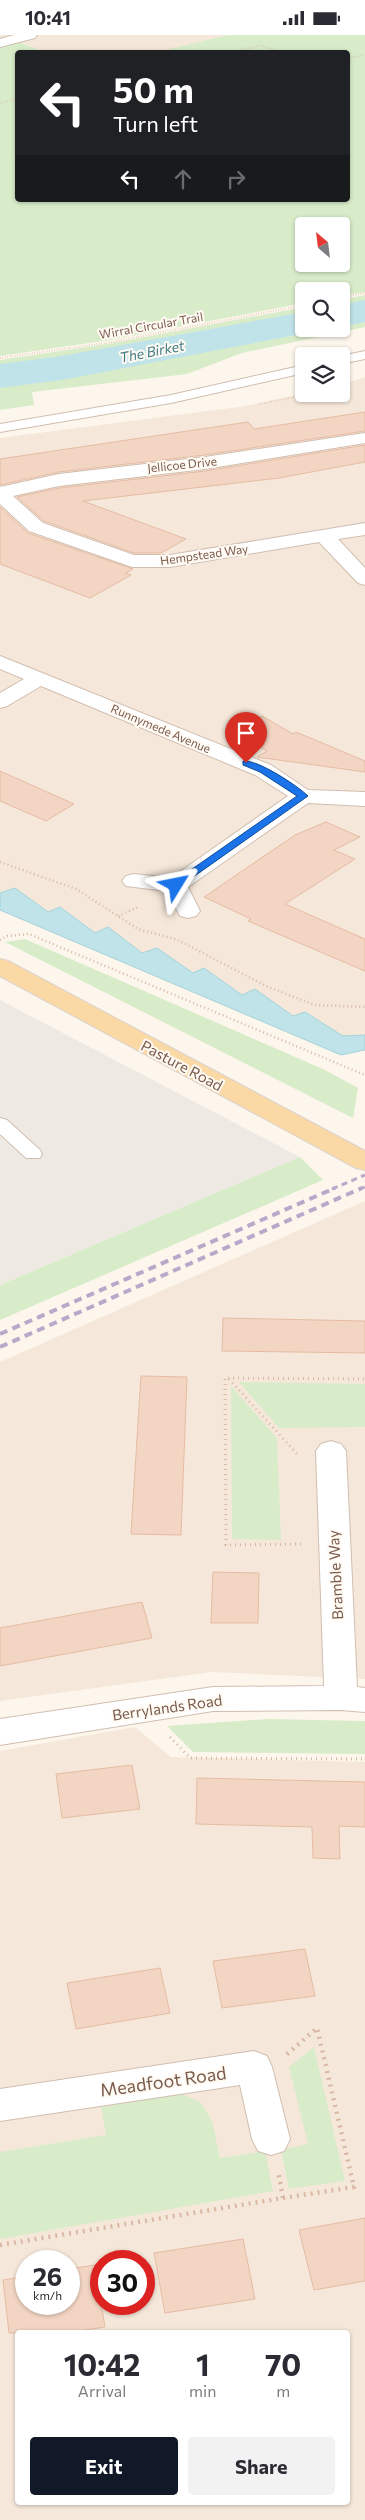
<!DOCTYPE html>
<html lang="en">
<head>
<meta charset="utf-8">
<style>
  :root { --surface:#fff; --page:#f2f2f3; --text:#2b2b33; --muted:#7c7c81; --accent:#111827 }
  body { margin:0; font-family:Commissioner,sans-serif; background:var(--page); color:var(--text); height:100vh; display:flex; flex-direction:column; font-size:19px; white-space:nowrap }
  * { box-sizing:border-box; margin:0 }
  p { font-size:16px; color:var(--muted) }
  .icon { flex:none; width:28px; height:28px; fill:none; stroke:currentColor; stroke-width:2; stroke-linecap:round; stroke-linejoin:round }
  .map { position:relative; flex:1; overflow:hidden }
  .panel { position:absolute; left:15px; top:2295px; width:335px; height:175px; display:flex; flex-direction:column; background:var(--surface); border-radius:5px; box-shadow:0 1px 4px #0004 }
  .panel>* { flex:none }
  .hud { position:absolute; left:15px; top:15px; width:335px; height:152px; border-radius:5px; box-shadow:0 1px 4px #0004; background:#202124; color:#fff; overflow:hidden }
  .needle { width:32px; rotate:332deg }
  .fabs { position:absolute; left:295px; top:182px; display:grid; gap:10px }
  .fabs a { display:grid; place-items:center; width:55px; height:55px; border-radius:5px; background:var(--surface); box-shadow:0 1px 4px #0004; font-size:25px }
  .speed { position:absolute; left:15px; top:2215px; display:flex; gap:10px; font-size:25px; font-weight:700; text-align:center }
  .speed>* { display:grid; place-content:center; width:65px; height:65px; border-radius:50%; background:var(--surface); box-shadow:0 1px 4px #0004; line-height:1 }
  .speed small { font-size:12px; font-weight:400 }
  .speed .limit { border:8px solid #d22; background:#fff; color:#111 }
  .pin { position:absolute; display:grid; place-items:center; width:42px; height:42px; color:#fff; margin:-51px -21px; border-radius:50% 50% 50% 0; rotate:-45deg; box-shadow:0 0 5px #0007 }
  .pin .icon { rotate:45deg }
  .me { position:absolute; width:55px; margin:-28px; rotate:55deg; stroke-linejoin:round; filter:drop-shadow(0 0 4px #0008) }
  .turn { display:flex; align-items:center; gap:18px; height:105px; padding:0 15px; font-size:22px }
  .turn .icon { width:65px; height:65px; stroke-width:2.5 }
  .turn b { display:block; font-size:35px; line-height:42px }
  .lanes { display:flex; align-items:center; height:48px; padding:0 15px; background:#0003; justify-content:center; gap:25px; direction:ltr }
  .lanes .off { opacity:.35 }
  .eta { display:flex; justify-content:space-evenly; align-items:center; height:85px; text-align:center }
  .eta b { font-size:30px; font-weight:700; line-height:35px }
  .primary-button { display:flex; gap:10px; margin-top:auto; padding:10px 15px }
  .primary-button a { flex:1; height:58px; border-radius:5px; background:var(--accent); color:#fff; font-size:20px; font-weight:700; line-height:58px; text-align:center }
  .primary-button a+a { background:var(--page); color:var(--text) }
  .status { display:flex; justify-content:space-between; align-items:center; height:35px; padding:0 25px; background:var(--surface); direction:ltr }
  .status svg { height:14px; fill:currentColor }
  .map>svg:first-child { display:block }
  .residential { fill:#f5e8da; fill-rule:evenodd }
  .industrial { fill:#efe9e4 }
  .green { fill:#d8ecc9; fill-rule:evenodd }
  .water { fill:#bfe3e8; stroke:#a5d3da }
  .lines { fill:none; stroke-linecap:round; stroke-linejoin:round }
  .river { fill:#bfe3e8; fill-rule:evenodd }
  .building { fill:#f3d5c3; stroke:#e6bba3 }
  .service-casing { stroke:#d1beb0; stroke-width:2 }
  .minor-casing { stroke:#d1beb0; stroke-width:2 }
  .primary-casing { stroke:#dad1cd; stroke-width:2 }
  .path-far3 { stroke:#d9b8a5; stroke-width:2; stroke-dasharray:0.5 2; stroke-linecap:butt }
  .path-far2 { stroke:#d9b8a5; stroke-width:2.5; stroke-dasharray:1 3; stroke-linecap:butt }
  .path-far1 { stroke:#d9b8a5; stroke-width:3; stroke-dasharray:1 4; stroke-linecap:butt }
  .path { stroke:#d9b8a5; stroke-width:4.5; stroke-dasharray:2 5; stroke-linecap:butt }
  .service { fill:#fff; fill-rule:evenodd }
  .minor { fill:#fff; fill-rule:evenodd }
  .primary { fill:#fbd9a5; fill-rule:evenodd }
  .rail-far1 { stroke:#b9a8c9; stroke-width:3; stroke-dasharray:6 4.5; stroke-linecap:butt }
  .rail { stroke:#b9a8c9; stroke-width:4; stroke-dasharray:8 5.5; stroke-linecap:butt }
  .route { fill:#1a73e8; stroke:#114b97 }
  .labels { text-anchor:middle; dominant-baseline:central; stroke-width:4; stroke-linejoin:round; paint-order:stroke }
  .far-street-label { font-size:12px; fill:#7a5c4d; stroke:#fffaf3 }
  .far-water-label { font-size:14px; font-style:italic; fill:#437c86; stroke:#fffaf3 }
  .street-label { font-size:15px; fill:#7a5c4d; stroke:#fffaf3 }
  .near-street-label { font-size:18px; fill:#7a5c4d; stroke:#fffaf3 }
</style>
</head>
<body>
<div class="status"><b>10:41</b><svg viewBox="0 0 49 12"><path d="M0 12V9h3v3zM5 12V6h3v6zM10 12V3h3v9zM15 12V0h3v12zM26 1h20v11H26zM47 4h2v5h-2z"/></svg></div>
<div class="map">
<svg width="365" height="2485" viewBox="0 0 365 2485">
  <rect width="100%" height="100%" fill="#fdf6ec"/>
  <g class="residential">
    <polygon points="0,0 228,0 157,18 45,17 19,7 0,12"/>
    <polygon points="365,342 365,1015 341,1020 0,875 0,403 246,371 304,358 341,359 341,350"/>
    <polygon points="365,1166 365,1644 212,1637 0,1666 0,1327"/>
    <path d="M135 1692 171 1722 365 1727V2485H0V1716ZM26 2226H69V2269H26ZM101 2226H144V2269H101ZM18 2298H348V2468H18Z"/>
  </g>
  <polygon class="industrial" points="0,965 300,1122 0,1250"/>
  <g class="green">
    <path d="M228 0H365V257L341 261V256H304V268L110 305 0 321V12L19 7 45 17 18 18V165H348V18L157 17ZM304 191H341V229H304Z"/>
    <polygon points="365,260 365,292 242,318 187,339 32,357 34,370 0,375 0,325 113,308 304,272 304,294 341,294 341,265"/>
    <polygon points="25,904 325,1035 358,1053 353,1083 5,907"/>
    <polygon points="300,1122 323,1145 0,1285 0,1250"/>
    <polygon points="239,1347 365,1349 365,1392 279,1393"/>
    <polygon points="231,1351 277,1403 281,1505 232,1504"/>
    <polygon points="268,1684 365,1686 365,1719 193,1717 167,1691"/>
    <polygon points="314,2012 345,2146 289,2154 281,2115 308,2109 289,2032"/>
    <polygon points="182,2059 201,2068 212,2086 220,2123 265,2116 273,2156 0,2204 0,2117 106,2100 101,2072"/>
  </g>
  <polygon class="water" points="15,853 48,877 60,872 95,898 108,892 142,918 157,913 193,938 204,933 242,960 255,954 293,981 305,977 343,1001 365,1000 365,1015 341,1020 0,875 0,858"/>
  <g class="lines">
    <g class="river">
      <polygon points="365,265 365,287 341,292 341,270"/>
      <polygon points="304,277 304,294 319,294 317,296 62,345 0,353 0,329 62,321"/>
    </g>
  </g>
  <g class="building">
    <polygon points="365,377 365,396 205,420 59,437 0,450 0,424 248,387 254,394"/>
    <polygon points="365,410 365,427 279,443 83,466 186,504 161,518 134,518 44,486 17,462 59,453 205,436"/>
    <polygon points="0,472 28,498 133,534 126,538 131,540 90,563 0,529"/>
    <polygon points="262,681 293,699 296,697 365,726 365,737 257,722 267,716 231,695"/>
    <polygon points="0,736 74,769 46,786 0,766"/>
    <polygon points="326,787 360,802 334,815 355,824 285,869 365,904 365,936 248,886 251,884 204,862 295,800"/>
    <polygon points="223,1283 365,1286 365,1318 222,1316"/>
    <polygon points="141,1341 187,1342 181,1500 131,1499"/>
    <polygon points="213,1537 259,1538 258,1588 211,1588"/>
    <polygon points="142,1567 152,1603 0,1631 0,1593"/>
    <polygon points="132,1730 140,1774 62,1783 56,1739"/>
    <polygon points="197,1743 365,1747 365,1792 339,1791 340,1824 313,1823 312,1792 196,1789"/>
    <polygon points="305,1914 315,1961 222,1973 213,1926"/>
    <polygon points="160,1933 170,1978 76,1994 67,1948"/>
    <polygon points="365,2183 365,2246 314,2255 299,2195"/>
    <polygon points="243,2204 255,2264 165,2278 154,2218"/>
    <polygon points="95,2230 105,2292 68,2298 9,2298 3,2245 26,2241 26,2269 69,2269 69,2234"/>
  </g>
  <g class="lines">
    <defs>
      <g id="service">
        <polygon points="365,316 365,324 341,329 341,321"/>
        <polygon points="304,330 304,338 171,368 0,397 0,389 171,360"/>
        <polygon points="0,1083 7,1085 40,1115 42,1119 40,1123 26,1123 0,1099"/>
      </g>
      <g id="minor">
        <polygon points="14,0 37,0 35,3 0,12 0,4"/>
        <polygon points="365,398 365,408 205,434 59,451 13,461 43,488 134,520 170,520 365,488 365,500 338,504 365,533 365,550 358,548 319,507 170,532 132,532 29,496 0,469 0,452 59,439 205,422"/>
        <polygon points="0,621 271,730 308,755 365,757 365,771 308,768 188,852 200,876 196,881 188,883 180,881 167,856 126,851 122,846 126,841 134,839 171,843 288,761 255,740 41,651 7,671 0,673 0,658 24,644 0,634"/>
        <polygon points="331,1406 341,1409 346,1416 357,1652 365,1653 365,1677 341,1675 213,1676 0,1710 0,1684 213,1652 324,1651 316,1416 321,1409"/>
        <polygon points="254,2016 267,2021 272,2032 290,2104 284,2116 271,2120 258,2116 252,2104 240,2050 0,2086 0,2054"/>
      </g>
      <polygon id="primary" points="0,924 8,926 365,1116 365,1135 356,1133 0,941"/>
    </defs>
    <use href="#service" class="service-casing"/>
    <use href="#minor" class="minor-casing"/>
    <use href="#primary" class="primary-casing"/>
    <g class="path-far3">
      <polyline points="232,18 260,10 282,18"/>
      <polyline points="348,23 365,20"/>
      <polyline points="0,68 18,63"/>
      <polyline points="341,263 365,258"/>
      <polyline points="0,323 112,307 304,270"/>
      <polyline points="341,351 350,348"/>
      <polyline points="259,369 312,359"/>
    </g>
    <g class="path-far2">
      <polyline points="0,827 76,854 138,894 178,905 268,952 315,970 365,972"/>
      <polyline points="118,881 138,872"/>
      <polyline points="0,905 7,901 29,899 365,1040"/>
    </g>
    <g class="path-far1">
      <polyline points="229,1344 297,1419"/>
      <polyline points="301,1509 226,1510 225,1343 365,1344"/>
      <polyline points="170,1702 190,1723 365,1724"/>
    </g>
    <g class="path">
      <polyline points="283,2163 354,2152 317,1993 286,2020"/>
      <polyline points="0,2210 283,2163 278,2136"/>
    </g>
    <use href="#service" class="service"/>
    <use href="#minor" class="minor"/>
    <use href="#primary" class="primary"/>
    <g class="rail-far1">
      <polyline points="332,1154 365,1140"/>
      <polyline points="359,1154 365,1152"/>
    </g>
    <g class="rail">
      <polyline points="0,1299 335,1153"/>
      <polyline points="0,1312 362,1153"/>
    </g>
  </g>
  <path class="route" d="M243 726C257 724 298 751 308 761L179 852H172V848L297 761 260 737 243 730Z"/>
  <g class="labels">
    <g class="far-street-label">
      <text transform="translate(151 290) rotate(-10)">Wirral Circular Trail</text>
      <text transform="translate(182 429) rotate(-6)">Jellicoe Drive</text>
      <text transform="translate(204 519) rotate(-8)">Hempstead Way</text>
      <text transform="translate(161 693) rotate(23)">Runnymede Avenue</text>
    </g>
    <g class="far-water-label">
      <text transform="translate(152 316) rotate(-11)">The Birket</text>
    </g>
    <g class="street-label">
      <text transform="translate(182 1030) rotate(28)">Pasture Road</text>
      <text transform="translate(335 1540) rotate(-93)">Bramble Way</text>
      <text transform="translate(167 1672) rotate(-8)">Berrylands Road</text>
    </g>
    <g class="near-street-label">
      <text transform="translate(163 2046) rotate(-8)">Meadfoot Road</text>
    </g>
  </g>
</svg>
<div class="fabs">
<a><svg class="needle" viewBox="-14 -14 28 28"><path d="M0-13l5 13h-10z" fill="#e53935"/><path d="M0 13l5-13h-10z" fill="#7c7c81"/></svg></a>
<a><svg class="icon" aria-label="search" viewBox="0 0 24 24"><circle cx="10" cy="10" r="6"/><path d="M15 15l6 6"/></svg></a>
<a><svg class="icon" aria-label="layers" viewBox="0 0 24 24"><path d="M12 4l9 5-9 5-9-5zM3 14l9 5 9-5"/></svg></a>
</div>
<div class="speed"><div>26<small>km/h</small></div><div class="limit">30</div></div>
<div class="pin" style="left:246px;top:728px;background:#d93025"><svg class="icon" aria-label="arrive" viewBox="0 0 24 24"><path d="M6 21V4h12l-3 4 3 4H6"/></svg></div>
<svg class="me" style="left:176px;top:850px" viewBox="-20 -20 40 40"><path d="M0-17L14 15 0 8-14 15z" fill="#1a73e8" stroke="#fff" stroke-width="4"/></svg>
<div class="hud">
<div class="turn"><svg class="icon" aria-label="left" viewBox="0 0 24 24"><path d="M17 20v-9H6M10 6l-5 5 5 5"/></svg><div><b>50 m</b>Turn left</div></div>
<div class="lanes"><svg class="icon" aria-label="left" viewBox="0 0 24 24"><path d="M17 20v-9H6M10 6l-5 5 5 5"/></svg><svg class="icon off" aria-label="ahead" viewBox="0 0 24 24"><path d="M12 20V5M6 11l6-6 6 6"/></svg><svg class="icon off" aria-label="right" viewBox="0 0 24 24"><path d="M7 20v-9h11M14 6l5 5-5 5"/></svg></div>
</div>
<section class="panel">
<div class="eta">
<div><b>10:42</b><p>Arrival</p></div>
<div><b>1</b><p>min</p></div>
<div><b>70</b><p>m</p></div>
</div>
<div class="primary-button"><a>Exit</a><a>Share</a></div>
</section>
</div>
</body>
</html>
